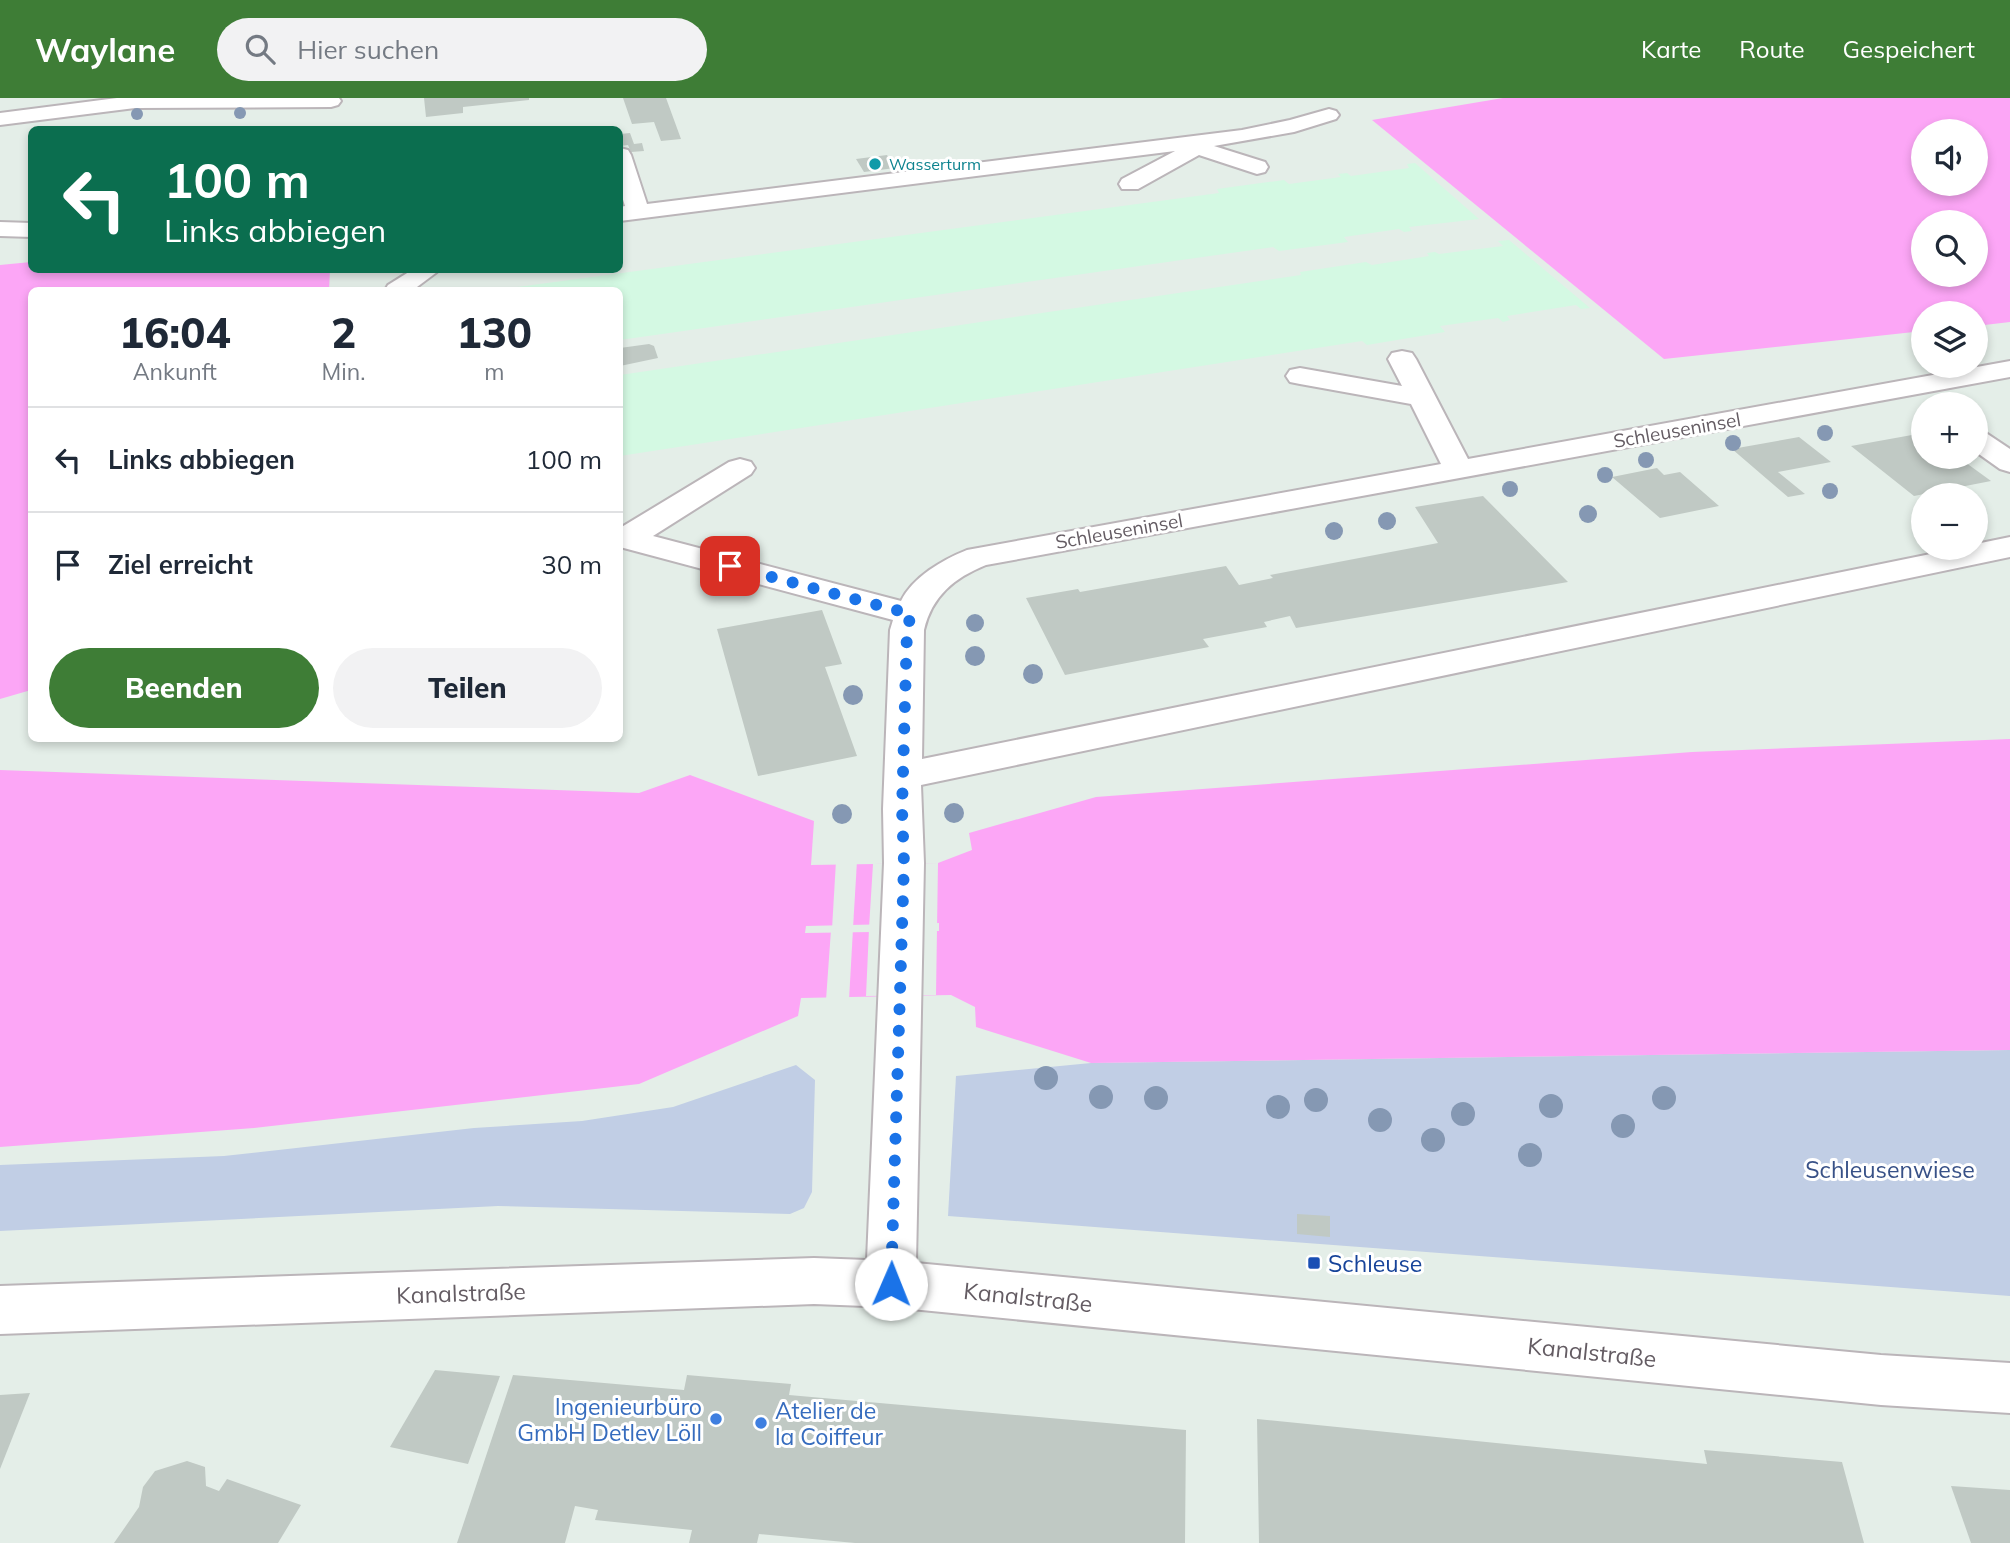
<!DOCTYPE html>
<html lang="de">
<head>
<meta charset="utf-8">
<style>
  :root { --surface:#fff; --page:#f2f2f3; --text:#1f2937; --muted:#747a83; --line:#e0e1e3; --accent:#3e7d36 }
  body { margin:0; font-family:Mulish,sans-serif; background:var(--page); color:var(--text); height:100vh; display:flex; flex-direction:column; font-size:26px; white-space:nowrap }
  * { box-sizing:border-box; margin:0 }
  p { font-size:23px; color:var(--muted) }
  .icon { flex:none; width:38px; height:38px; fill:none; stroke:currentColor; stroke-width:2; stroke-linecap:round; stroke-linejoin:round }
  .map { position:relative; flex:1; overflow:hidden }
  .sheet { position:absolute; left:28px; top:189px; width:595px; height:455px; display:flex; flex-direction:column; background:var(--surface); border-radius:10px; box-shadow:0 4px 10px #0003 }
  .sheet>* { flex:none }
  .hud { position:absolute; left:28px; top:28px; width:595px; height:147px; border-radius:10px; box-shadow:0 4px 10px #0003; background:#0b6e4f; color:#fff; overflow:hidden }
  .buttons { position:absolute; left:1911px; top:21px; display:grid; gap:14px }
  .buttons a { display:grid; place-items:center; width:77px; height:77px; border-radius:50%; background:var(--surface); box-shadow:0 4px 10px #0003; font-size:35px }
  .pin { position:absolute; display:grid; place-items:center; width:60px; height:60px; color:#fff; margin:-30px; border-radius:14px; box-shadow:0 4px 10px #0006 }
  .me { position:absolute; width:77px; margin:-38px; rotate:1deg; stroke-linejoin:round; filter:drop-shadow(0 0 5px #0008) }
  .turn { display:flex; align-items:center; gap:24px; height:147px; padding:0 21px; font-size:32px }
  .turn .icon { width:91px; height:91px; stroke-width:2.5 }
  .turn b { display:block; font-size:49px; line-height:60px }
  .eta { display:flex; justify-content:space-evenly; align-items:center; height:119px; text-align:center }
  .eta b { font-size:42px; font-weight:800; line-height:49px }
  .action { display:flex; gap:14px; margin-top:auto; padding:14px 21px }
  .action a { flex:1; height:80px; border-radius:42px; background:var(--accent); color:#fff; font-size:28px; font-weight:800; line-height:80px; text-align:center }
  .action a+a { background:var(--page); color:var(--text) }
  ul { padding:0; list-style:none }
  li { display:flex; align-items:center; gap:21px; height:105px; padding:0 21px; border-top:2px solid var(--line) }
  li div { flex:1 }
  li b { display:block; font-size:26px }
  li em { font-style:normal }
  header { display:flex; align-items:center; gap:42px; box-sizing:border-box; height:98px; padding:0 35px; background:var(--accent); color:#fff }
  header strong { font-size:33px }
  nav { display:flex; gap:38px; margin-inline-start:auto; font-size:24px }
  .search { width:490px; height:63px; background:var(--page); display:flex; align-items:center; gap:18px; box-sizing:border-box; padding:0 24px; border-radius:38px; color:var(--muted); font-size:26px }
  .map>svg:first-child { display:block }
  .green { fill:#c1cee5 }
  .sand { fill:#d4f9e3 }
  .water { fill:#fca6f6; fill-rule:evenodd }
  .pier { fill:#e4eee8 }
  .building { fill:#c0c9c4 }
  .lines { fill:none; stroke-linecap:round; stroke-linejoin:round }
  .minor-casing { stroke:#bbb5b9; stroke-width:4 }
  .minor { fill:#fff; fill-rule:evenodd }
  .tree { fill:#8598b3 }
  .route { stroke:#1a73e8; stroke-width:12; stroke-dasharray:0 21.6 }
  .culture-dot { fill:#0f9aa8; stroke:#fff; stroke-width:2.5 }
  .transit-dot { fill:#1a4fb4; stroke:#fff; stroke-width:2.5 }
  .shop-dot { fill:#3f7fe0; stroke:#fff; stroke-width:2.5 }
  .labels { text-anchor:middle; dominant-baseline:central; stroke-width:6; stroke-linejoin:round; paint-order:stroke }
  .far-culture-label { font-size:16px; fill:#0d838f; stroke:#fff; text-anchor:start }
  .street-label { font-size:19px; fill:#645c63; stroke:#fff }
  .near-park-label { font-size:23px; fill:#385187; stroke:#fff }
  .near-transit-label { font-size:23px; fill:#164399; stroke:#fff; text-anchor:start }
  .near-street-label { font-size:23px; fill:#645c63; stroke:#fff }
  .near-shop-label { font-size:23px; fill:#366cbe; stroke:#fff; text-anchor:end }
</style>
</head>
<body>
<header>
<strong>Waylane</strong>
<div class="search"><svg class="icon" aria-label="search" viewBox="0 0 24 24"><circle cx="10" cy="10" r="6"/><path d="M15 15l6 6"/></svg>Hier suchen</div>
<nav><a>Karte</a><a>Route</a><a>Gespeichert</a></nav>
</header>
<div class="map">
<svg width="2010" height="1445" viewBox="0 0 2010 1445">
  <rect width="100%" height="100%" fill="#e4eee8"/>
  <g class="green">
    <polygon points="2010,952 2010,1198 948,1118 956,978 1091,965"/>
    <polygon points="796,967 815,982 812,1094 804,1110 790,1116 498,1108 0,1133 0,1067 224,1058 474,1030 582,1023 673,1009"/>
  </g>
  <g class="sand">
    <polygon points="1415,65 1479,121 1409,129 1412,133 1404,134 1399,131 1344,139 1348,144 1279,153 1273,149 620,242 620,192 495,192 1219,95 1217,91 1284,82 1289,86 1341,79 1338,76 1347,75 1351,78 1409,70 1407,66"/>
    <polygon points="1509,142 1590,210 1581,211 1576,207 1507,218 1510,222 1503,224 1498,220 1440,228 1445,234 1367,247 1362,243 620,358 620,277 1301,177 1300,174 1366,164 1372,167 1429,158 1427,155 1435,154 1439,156 1503,148 1498,143"/>
  </g>
  <g class="water">
    <path d="M1503 0H2010V224L1976 228V215H1923V233L1664 261 1372 22ZM1923 33H1976V86H1923ZM1923 124H1976V177H1923Z"/>
    <polygon points="31,164 32,172 330,172 329,192 32,192 31,592 0,601 0,167"/>
    <path d="M2010 641V952L1091 965 976 929 975 909 951 897 801 900 798 918 639 986 254 1030 0 1049V672L639 695 690 677 814 723 811 767 938 765 972 752 969 735 1096 699 1692 654ZM939 825V833L805 835 806 828Z"/>
  </g>
  <g class="pier">
    <polygon points="836,763 857,763 853,830 832,831"/>
    <polygon points="938,765 936,897 866,898 869,831 936,830 869,830 873,766"/>
    <polygon points="853,831 849,902 826,902 831,832"/>
  </g>
  <g class="building">
    <polygon points="424,0 529,0 529,2 463,9 463,15 426,19"/>
    <polygon points="623,0 666,0 681,41 661,43 654,24 632,26"/>
    <polygon points="630,35 634,46 642,45 644,53 631,54 628,47 620,48 620,36"/>
    <polygon points="887,57 895,70 864,74 856,61"/>
    <polygon points="649,246 654,248 658,260 620,268 620,250"/>
    <polygon points="1923,335 1923,359 1958,359 1991,383 1914,398 1851,348"/>
    <polygon points="1799,339 1831,364 1778,374 1805,396 1788,399 1732,351"/>
    <polygon points="1657,370 1664,377 1680,374 1719,408 1660,420 1612,379"/>
    <polygon points="1483,398 1568,484 1296,530 1290,518 1264,524 1267,529 1203,541 1209,549 1065,577 1026,500 1078,491 1080,494 1226,468 1239,487 1273,480 1270,477 1438,445 1415,409"/>
    <polygon points="822,512 842,566 825,569 857,658 758,678 717,531"/>
    <polygon points="1297,1116 1330,1118 1330,1139 1297,1136"/>
    <polygon points="435,1272 500,1278 468,1366 390,1349"/>
    <polygon points="513,1277 684,1292 687,1277 791,1286 789,1297 1186,1332 1185,1445 855,1445 759,1436 757,1445 689,1445 692,1432 595,1422 598,1412 575,1408 565,1445 457,1445"/>
    <polygon points="30,1295 0,1371 0,1297"/>
    <polygon points="1257,1321 1707,1366 1704,1352 1842,1364 1864,1445 1259,1445"/>
    <polygon points="187,1363 205,1369 206,1388 219,1393 227,1381 301,1407 278,1445 114,1445 139,1409 143,1389 155,1373"/>
    <polygon points="1951,1388 2010,1392 2010,1445 1971,1445"/>
  </g>
  <g class="lines">
    <defs>
      <g id="minor">
        <polygon points="117,0 339,0 341,3 338,7 331,9 135,10 0,27 0,15"/>
        <polygon points="1329,11 1336,13 1339,17 1336,21 1294,34 1214,48 1265,64 1268,69 1265,74 1257,76 1199,57 1138,91 1122,91 1119,86 1122,81 1175,53 620,123 620,109 625,108 620,92 620,50 628,52 631,57 647,106 1242,32 1290,22"/>
        <polygon points="0,124 32,125 32,139 0,138"/>
        <polygon points="412,172 436,172 437,174 413,192 385,192 388,187"/>
        <path d="M1402 253 1412 255 1416 261 1468 361 2010 263V279L986 467C954 480 932 498 924 532L922 661 1960 450H1976V446L2010 439V459L921 687 924 765 916 1165 1881 1257 2010 1265V1315L1881 1307 891 1209 814 1206 0 1236V1188L814 1160 867 1162 884 765 883 711 890 532 893 522 620 449V430L729 364 740 361 751 364 755 370 751 376 653 438 901 503C913 479 942 462 967 452L1441 366 1411 306 1300 286 1290 284 1286 278 1290 272 1300 270 1402 288 1388 261 1392 255Z"/>
        <polygon points="1976,332 1986,335 2010,351 2010,374 2000,371 1976,354"/>
      </g>
    </defs>
    <use href="#minor" class="minor-casing"/>
    <use href="#minor" class="minor"/>
  </g>
  <g class="tree">
    <circle cx="240" cy="15" r="6"/>
    <circle cx="137" cy="16" r="6"/>
    <circle cx="1825" cy="335" r="8"/>
    <circle cx="1733" cy="345" r="8"/>
    <circle cx="1646" cy="362" r="8"/>
    <circle cx="1605" cy="377" r="8"/>
    <circle cx="1510" cy="391" r="8"/>
    <circle cx="1830" cy="393" r="8"/>
    <circle cx="1588" cy="416" r="9"/>
    <circle cx="1387" cy="423" r="9"/>
    <circle cx="1334" cy="433" r="9"/>
    <circle cx="975" cy="525" r="9"/>
    <circle cx="975" cy="558" r="10"/>
    <circle cx="1033" cy="576" r="10"/>
    <circle cx="853" cy="597" r="10"/>
    <circle cx="954" cy="715" r="10"/>
    <circle cx="842" cy="716" r="10"/>
    <circle cx="1046" cy="980" r="12"/>
    <circle cx="1101" cy="999" r="12"/>
    <circle cx="1156" cy="1000" r="12"/>
    <circle cx="1664" cy="1000" r="12"/>
    <circle cx="1316" cy="1002" r="12"/>
    <circle cx="1551" cy="1008" r="12"/>
    <circle cx="1278" cy="1009" r="12"/>
    <circle cx="1463" cy="1016" r="12"/>
    <circle cx="1380" cy="1022" r="12"/>
    <circle cx="1623" cy="1028" r="12"/>
    <circle cx="1433" cy="1042" r="12"/>
    <circle cx="1530" cy="1057" r="12"/>
  </g>
  <g class="lines">
    <polyline class="route" points="730,468 911,516 907,532 902,711 904,765 891,1186"/>
  </g>
  <circle class="culture-dot" cx="875" cy="66" r="7"/>
  <rect class="transit-dot" x="1307" y="1158" width="14" height="14" rx="3.5"/>
  <g class="shop-dot">
    <circle cx="716" cy="1321" r="7"/>
    <circle cx="761" cy="1325" r="7"/>
  </g>
  <g class="labels">
    <g class="far-culture-label">
      <text x="889" y="66">Wasserturm</text>
    </g>
    <g class="street-label">
      <text transform="translate(1677 332) rotate(-10)">Schleuseninsel</text>
      <text transform="translate(1119 433) rotate(-10)">Schleuseninsel</text>
    </g>
    <g class="near-park-label">
      <text x="1890" y="1071">Schleusenwiese</text>
    </g>
    <g class="near-transit-label">
      <text x="1328" y="1165">Schleuse</text>
    </g>
    <g class="near-street-label">
      <text transform="translate(461 1195) rotate(-2)">Kanalstraße</text>
      <text transform="translate(1028 1199) rotate(6)">Kanalstraße</text>
      <text transform="translate(1592 1254) rotate(6)">Kanalstraße</text>
    </g>
    <g class="near-shop-label">
      <text x="702" y="1308">Ingenieurbüro<tspan x="702" dy="26">GmbH Detlev Löll</tspan></text>
      <text x="775" y="1312" text-anchor="start">Atelier de<tspan x="775" dy="26">la Coiffeur</tspan></text>
    </g>
  </g>
</svg>
<div class="buttons">
<a><svg class="icon" aria-label="sound" viewBox="0 0 24 24"><path d="M4 9h4l5-4v14l-5-4H4zM17 9q2 3 0 6"/></svg></a>
<a><svg class="icon" aria-label="search" viewBox="0 0 24 24"><circle cx="10" cy="10" r="6"/><path d="M15 15l6 6"/></svg></a>
<a><svg class="icon" aria-label="layers" viewBox="0 0 24 24"><path d="M12 4l9 5-9 5-9-5zM3 14l9 5 9-5"/></svg></a>
<a>+</a>
<a>−</a>
</div>
<div class="pin" style="left:730px;top:468px;background:#d93025"><svg class="icon" aria-label="arrive" viewBox="0 0 24 24"><path d="M6 21V4h12l-3 4 3 4H6"/></svg></div>
<svg class="me" style="left:891px;top:1186px" viewBox="-20 -20 40 40"><circle r="19" fill="#fff"/><path d="M0-13L10 11 0 6-10 11z" fill="#1a73e8"/></svg>
<div class="hud">
<div class="turn"><svg class="icon" aria-label="left" viewBox="0 0 24 24"><path d="M17 20v-9H6M10 6l-5 5 5 5"/></svg><div><b>100 m</b>Links abbiegen</div></div>
</div>
<section class="sheet">
<div class="eta">
<div><b>16:04</b><p>Ankunft</p></div>
<div><b>2</b><p>Min.</p></div>
<div><b>130</b><p>m</p></div>
</div>
<ul>
<li><svg class="icon" aria-label="left" viewBox="0 0 24 24"><path d="M17 20v-9H6M10 6l-5 5 5 5"/></svg><div><b>Links abbiegen</b></div><em>100 m</em></li>
<li><svg class="icon" aria-label="arrive" viewBox="0 0 24 24"><path d="M6 21V4h12l-3 4 3 4H6"/></svg><div><b>Ziel erreicht</b></div><em>30 m</em></li>
</ul>
<div class="action"><a>Beenden</a><a>Teilen</a></div>
</section>
</div>
</body>
</html>
